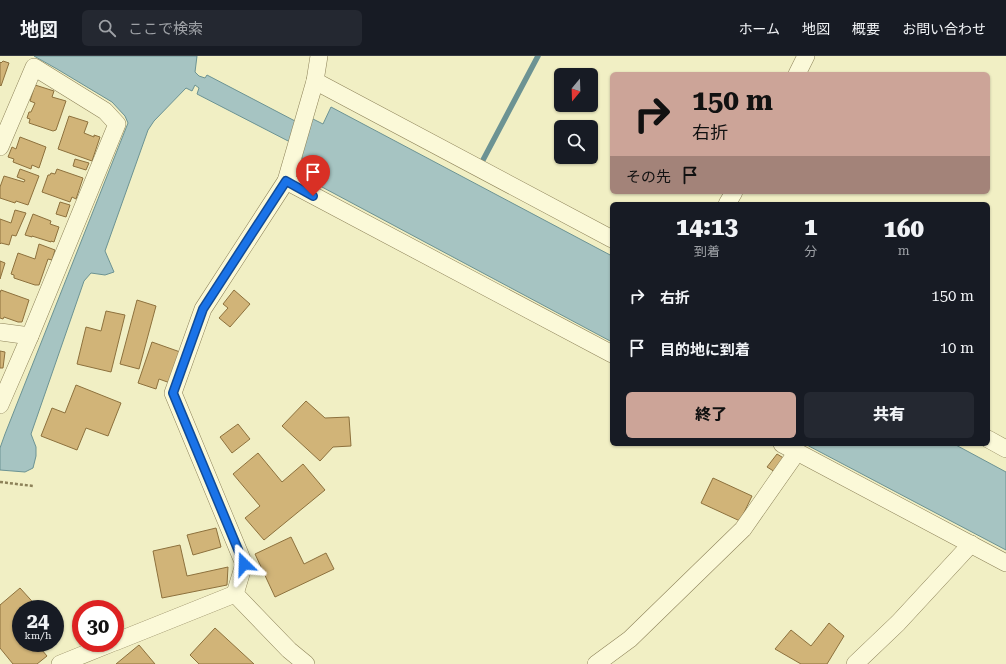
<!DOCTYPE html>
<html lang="ja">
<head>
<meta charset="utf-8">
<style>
  :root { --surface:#171b24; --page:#242831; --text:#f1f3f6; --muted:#9ea1a6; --line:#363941; --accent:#cca498 }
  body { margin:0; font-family:"Roboto Serif","Noto Sans JP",serif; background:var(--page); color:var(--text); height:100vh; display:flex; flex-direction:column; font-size:15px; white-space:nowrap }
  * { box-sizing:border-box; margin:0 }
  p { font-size:13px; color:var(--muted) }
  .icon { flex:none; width:22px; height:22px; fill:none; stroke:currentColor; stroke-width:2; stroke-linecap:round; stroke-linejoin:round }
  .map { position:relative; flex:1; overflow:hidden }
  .panel { position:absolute; left:610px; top:146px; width:380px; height:244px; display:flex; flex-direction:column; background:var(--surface); border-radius:6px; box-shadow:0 1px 3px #0004 }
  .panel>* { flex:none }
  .hud { position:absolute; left:610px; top:16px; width:380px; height:122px; border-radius:6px; box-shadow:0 1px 3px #0004; background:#cca498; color:#111; overflow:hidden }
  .needle { width:26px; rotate:199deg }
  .buttons { position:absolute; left:554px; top:12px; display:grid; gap:8px }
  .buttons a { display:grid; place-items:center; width:44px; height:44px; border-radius:6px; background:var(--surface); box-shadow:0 1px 3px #0004; font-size:20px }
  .speed { position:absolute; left:12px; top:544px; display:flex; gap:8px; font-size:20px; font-weight:700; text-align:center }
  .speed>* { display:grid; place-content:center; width:52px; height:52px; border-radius:50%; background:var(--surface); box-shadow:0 1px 3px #0004; line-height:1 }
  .speed small { font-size:10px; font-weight:400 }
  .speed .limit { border:6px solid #d22; background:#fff; color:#111 }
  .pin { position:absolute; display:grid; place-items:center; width:34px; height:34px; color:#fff; margin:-41px -17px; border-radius:50% 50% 50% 0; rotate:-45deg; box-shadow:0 0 4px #0007 }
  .pin .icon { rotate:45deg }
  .me { position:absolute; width:44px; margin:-22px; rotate:338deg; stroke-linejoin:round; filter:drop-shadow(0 0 3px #0008) }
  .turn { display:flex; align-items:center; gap:14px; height:84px; padding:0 16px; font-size:18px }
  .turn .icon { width:52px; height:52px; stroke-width:2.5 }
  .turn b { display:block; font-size:28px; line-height:34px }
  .then { display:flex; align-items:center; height:38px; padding:0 16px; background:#0003; gap:8px; font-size:15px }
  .eta { display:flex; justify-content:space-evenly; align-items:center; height:68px; text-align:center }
  .eta b { font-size:24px; font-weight:800; line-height:28px }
  .primary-button { display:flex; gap:8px; margin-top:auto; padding:8px 16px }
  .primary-button a { flex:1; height:46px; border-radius:6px; background:var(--accent); color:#111; font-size:16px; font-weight:800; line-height:46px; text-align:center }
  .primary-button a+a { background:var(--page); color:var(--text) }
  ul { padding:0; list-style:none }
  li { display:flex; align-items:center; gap:12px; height:52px; padding:0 16px }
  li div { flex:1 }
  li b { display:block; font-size:15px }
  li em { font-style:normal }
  header { display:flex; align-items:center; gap:24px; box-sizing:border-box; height:56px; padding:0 20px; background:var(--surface); border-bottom:1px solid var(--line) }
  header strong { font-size:19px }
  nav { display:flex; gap:22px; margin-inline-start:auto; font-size:14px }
  .search { width:280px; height:36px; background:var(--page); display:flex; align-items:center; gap:10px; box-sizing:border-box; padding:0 14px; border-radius:6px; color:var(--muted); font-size:15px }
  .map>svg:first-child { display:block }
  .water { fill:#a6c4c2; stroke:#6c9393 }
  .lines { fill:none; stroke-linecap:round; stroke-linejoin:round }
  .stream { stroke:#6c9393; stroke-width:5.5 }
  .building { fill:#d1b478; stroke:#8d713d }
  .street-casing { stroke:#8d8259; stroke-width:18 }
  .path { stroke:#8d8259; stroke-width:2.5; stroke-dasharray:3 2; stroke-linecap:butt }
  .street { stroke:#fbf9d8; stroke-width:17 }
  .route-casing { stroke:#114b97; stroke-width:10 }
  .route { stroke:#1a73e8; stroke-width:7 }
</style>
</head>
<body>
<header>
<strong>地図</strong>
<div class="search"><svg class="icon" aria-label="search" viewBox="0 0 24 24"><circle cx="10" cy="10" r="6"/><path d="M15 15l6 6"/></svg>ここで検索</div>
<nav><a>ホーム</a><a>地図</a><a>概要</a><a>お問い合わせ</a></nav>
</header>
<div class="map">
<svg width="1006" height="608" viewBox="0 0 1006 608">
  <rect width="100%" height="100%" fill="#f1efc4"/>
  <g class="water">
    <polygon points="34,0 197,0 195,16 199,20 205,22 207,19 295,65 313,63 323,68 331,51 612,200 612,286 307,123 312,106 303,103 292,87 197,38 199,32 195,29 192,35 186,32 154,65 148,74 105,195 114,216 105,219 91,217 84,225 31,378 36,391 36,400 33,412 25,416 0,414 0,392 5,378 128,67 125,60 112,46 57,13"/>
    <polygon points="805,388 954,388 1006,416 1006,494"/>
  </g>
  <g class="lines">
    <polyline class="stream" points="483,104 538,0"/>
  </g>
  <g class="building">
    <polygon points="3,5 9,7 1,30 0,29 0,6 1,7"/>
    <polygon points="35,29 54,35 52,41 66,45 56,74 53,75 29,67 30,63 27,62 29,56 31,56 35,47 30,45"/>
    <polygon points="69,60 88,66 84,77 94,81 94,79 100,81 92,105 58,93"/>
    <polygon points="20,81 46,91 39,112 32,109 31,113 13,106 14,103 8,101 12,91 16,93"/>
    <polygon points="75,103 89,107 86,114 73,110"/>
    <polygon points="20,113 39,120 28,149 16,145 15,147 0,142 0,131 4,120 24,126 25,124 17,121"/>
    <polygon points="57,113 83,122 76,143 72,141 70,146 42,136 48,119 50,119 51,117 55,118"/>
    <polygon points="60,146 70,149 66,161 56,158"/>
    <polygon points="15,154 26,157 16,180 12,179 9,189 1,187 0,188 0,163 11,167"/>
    <polygon points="33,158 51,165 50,168 59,171 54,186 51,185 51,186 32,180 32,181 25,179"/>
    <polygon points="39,188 55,194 52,204 48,203 39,229 35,229 14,222 14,219 11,218 18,197 35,203"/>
    <polygon points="0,205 5,207 0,223"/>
    <polygon points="1,234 29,244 22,266 18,266 4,261 3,263 0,262 0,237"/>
    <polygon points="234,234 250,248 230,271 219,262 228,252 223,248"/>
    <polygon points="137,244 156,250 139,313 120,308"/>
    <polygon points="106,255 125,259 111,316 77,308 86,271 101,275"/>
    <polygon points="152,286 183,297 173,328 159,323 156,333 138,327"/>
    <polygon points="0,295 5,296 3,312 0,312"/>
    <polygon points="76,329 121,347 108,380 86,372 77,394 41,380 52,352 65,357"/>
    <polygon points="306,345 325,362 349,361 351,390 333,391 320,405 282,370"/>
    <polygon points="238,368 250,383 232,397 220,381"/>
    <polygon points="258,397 282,426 303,408 325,434 264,484 245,462 260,450 233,418"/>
    <polygon points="777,398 790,406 780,419 767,411"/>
    <polygon points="713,422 752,440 740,465 701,447"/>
    <polygon points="216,472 221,491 193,499 187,479"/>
    <polygon points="291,481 304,508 326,497 334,513 275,541 255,498"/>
    <polygon points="180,489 187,520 228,511 227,529 162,542 153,495"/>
    <polygon points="20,532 39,553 21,553 21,587 36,587 47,600 37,608 13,608 0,592 0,549"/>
    <polygon points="829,567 844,580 827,608 801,608 775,593 791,574 811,590"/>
    <polygon points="215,572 254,608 199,608 190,599"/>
    <polygon points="139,589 155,608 116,608"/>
  </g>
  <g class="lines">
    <defs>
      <g id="street">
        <polyline points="797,18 806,0"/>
        <polyline points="315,25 612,183"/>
        <polyline points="0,91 34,11 105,55 117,68 30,280 0,349"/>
        <polyline points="286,125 612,298"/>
        <polyline points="727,148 734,136"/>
        <polyline points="0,276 30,280"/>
        <polyline points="988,383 1006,393"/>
        <polyline points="782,388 1006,507"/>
        <polyline points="235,538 244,508 173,337 203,253 286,125 315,25 319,0"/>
        <polyline points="235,538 289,594 306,608"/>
        <polyline points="115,586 235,538"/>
        <polyline points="60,608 112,587"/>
        <polyline points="596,608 630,583 743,473 797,396"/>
        <polyline points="855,608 898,567 971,488"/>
      </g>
    </defs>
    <use href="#street" class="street-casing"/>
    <polyline class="path" points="0,426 33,430"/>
    <use href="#street" class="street"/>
  </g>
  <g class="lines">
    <defs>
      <polyline id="route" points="244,508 173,337 203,253 286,125 313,140"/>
    </defs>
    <use href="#route" class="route-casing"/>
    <use href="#route" class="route"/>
  </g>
</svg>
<div class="buttons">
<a><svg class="needle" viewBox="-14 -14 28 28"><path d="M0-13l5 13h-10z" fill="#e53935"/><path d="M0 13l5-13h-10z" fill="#9ea1a6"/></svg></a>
<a><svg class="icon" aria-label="search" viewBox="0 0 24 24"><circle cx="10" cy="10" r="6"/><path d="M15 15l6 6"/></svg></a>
</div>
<div class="speed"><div>24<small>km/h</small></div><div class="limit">30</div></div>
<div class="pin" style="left:313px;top:140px;background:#d93025"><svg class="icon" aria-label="arrive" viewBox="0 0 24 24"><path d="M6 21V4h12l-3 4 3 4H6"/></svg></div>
<svg class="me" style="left:244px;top:508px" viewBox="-20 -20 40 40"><path d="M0-17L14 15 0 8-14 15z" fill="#1a73e8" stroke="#fff" stroke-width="4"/></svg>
<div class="hud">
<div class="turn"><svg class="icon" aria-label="right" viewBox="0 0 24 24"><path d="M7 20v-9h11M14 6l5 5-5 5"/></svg><div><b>150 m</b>右折</div></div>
<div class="then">その先<svg class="icon" aria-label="arrive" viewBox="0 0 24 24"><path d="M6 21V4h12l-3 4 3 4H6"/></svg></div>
</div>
<section class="panel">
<div class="eta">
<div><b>14:13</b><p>到着</p></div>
<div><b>1</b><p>分</p></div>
<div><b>160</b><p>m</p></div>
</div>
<ul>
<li><svg class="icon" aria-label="right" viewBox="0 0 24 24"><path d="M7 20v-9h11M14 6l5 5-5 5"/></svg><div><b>右折</b></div><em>150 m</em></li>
<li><svg class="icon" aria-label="arrive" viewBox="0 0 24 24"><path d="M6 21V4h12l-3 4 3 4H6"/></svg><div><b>目的地に到着</b></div><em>10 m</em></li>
</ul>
<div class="primary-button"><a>終了</a><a>共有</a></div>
</section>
</div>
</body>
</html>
